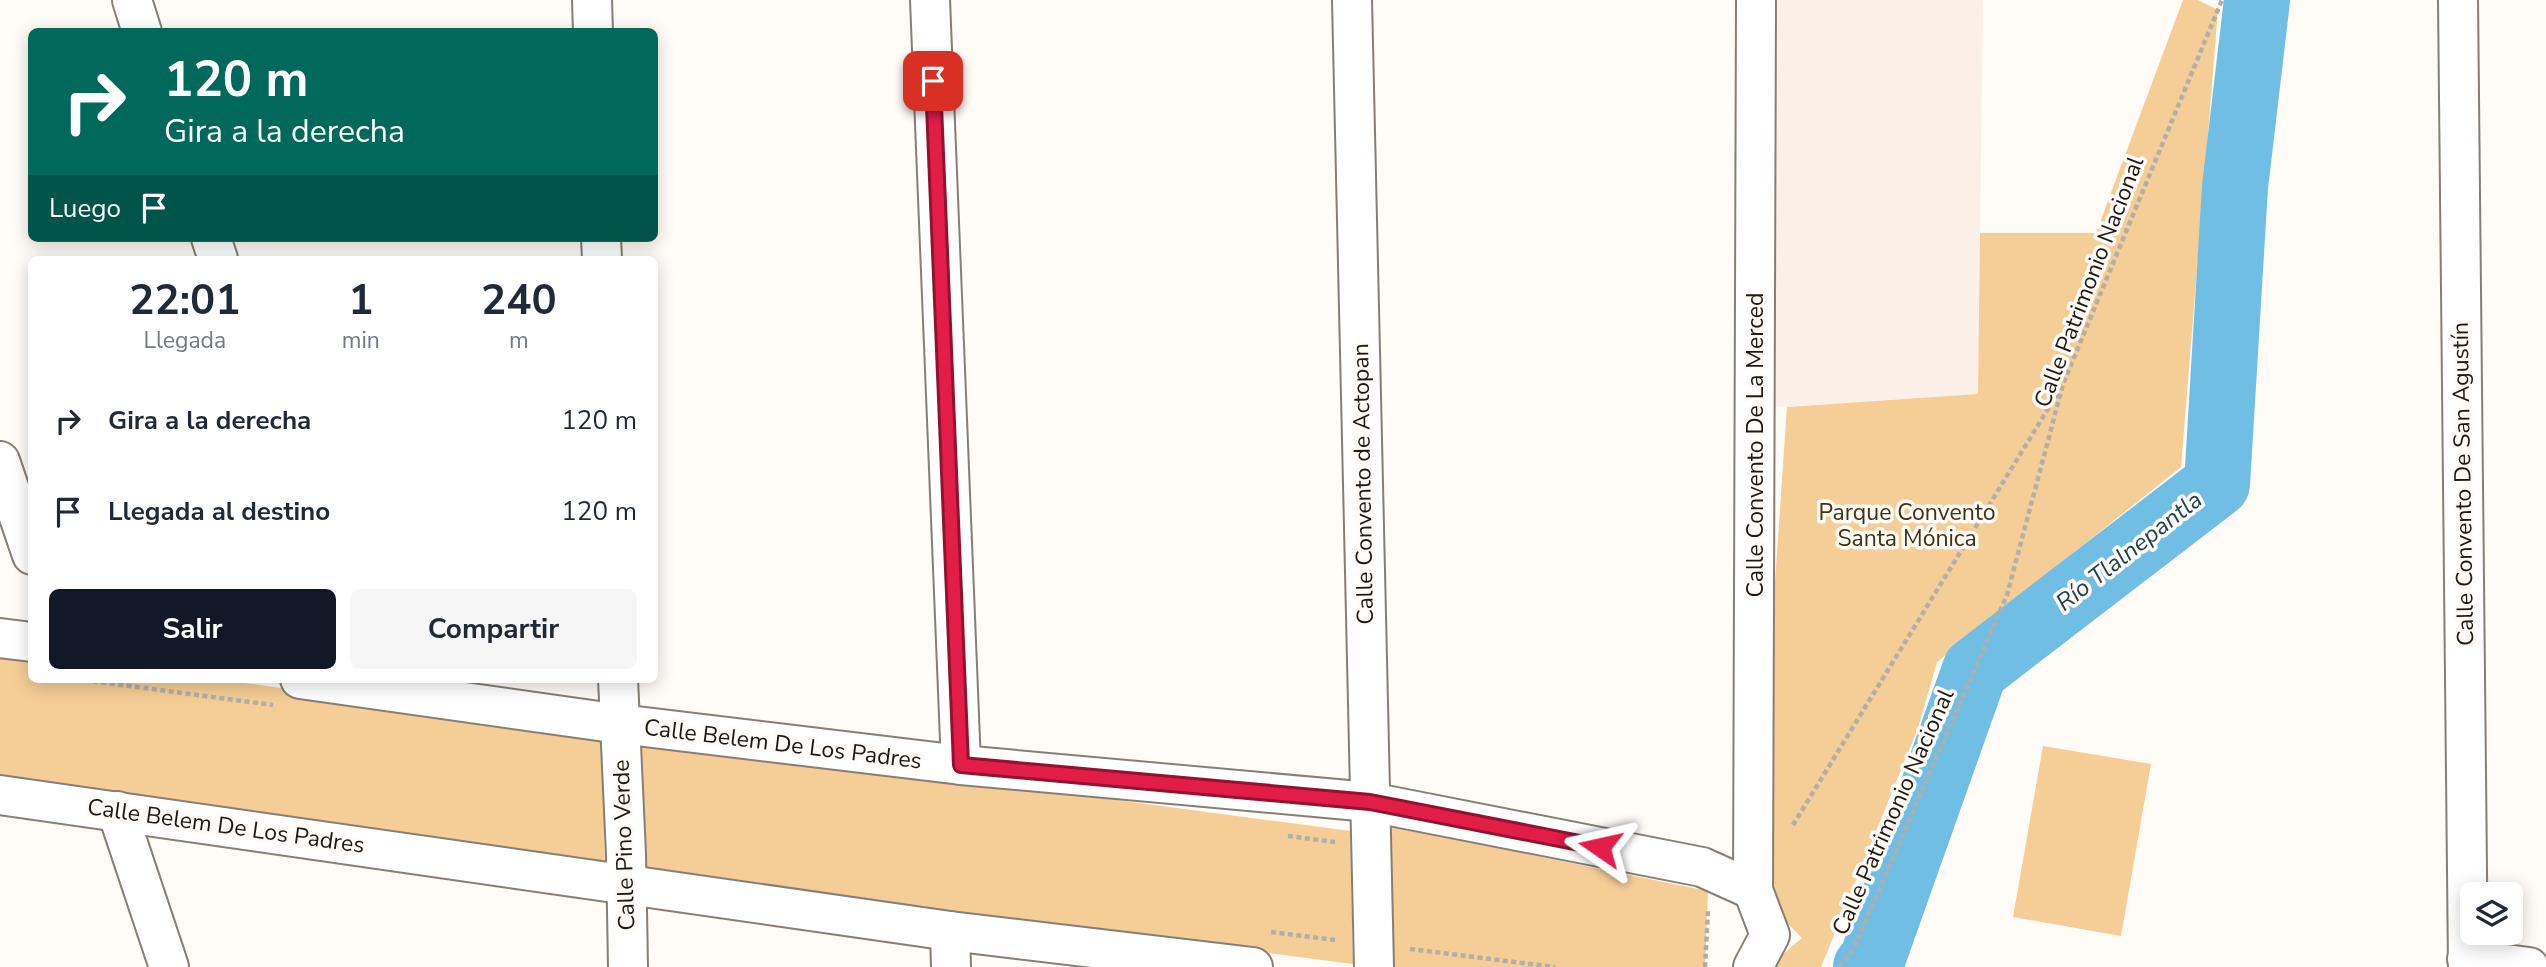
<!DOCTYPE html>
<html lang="es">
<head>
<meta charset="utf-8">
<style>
  :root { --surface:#fff; --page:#f6f6f7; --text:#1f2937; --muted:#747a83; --accent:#111827 }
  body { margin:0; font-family:"Nunito Sans",sans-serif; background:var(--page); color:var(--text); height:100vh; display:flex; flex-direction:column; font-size:26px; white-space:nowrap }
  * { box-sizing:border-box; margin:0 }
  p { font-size:23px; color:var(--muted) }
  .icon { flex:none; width:38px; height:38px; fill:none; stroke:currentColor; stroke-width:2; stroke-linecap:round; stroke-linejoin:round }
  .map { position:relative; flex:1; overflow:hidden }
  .details { position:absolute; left:28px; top:256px; width:630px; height:427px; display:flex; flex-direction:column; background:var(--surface); border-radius:10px; box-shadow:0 4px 18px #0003 }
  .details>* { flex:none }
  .banner { position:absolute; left:28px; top:28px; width:630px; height:214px; border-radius:10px; box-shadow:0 4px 18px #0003; background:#00695c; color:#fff; overflow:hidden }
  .fabs { position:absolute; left:2460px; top:882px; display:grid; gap:14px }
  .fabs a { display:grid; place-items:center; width:63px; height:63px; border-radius:10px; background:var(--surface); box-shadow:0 4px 18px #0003; font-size:35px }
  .pin { position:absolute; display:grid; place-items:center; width:60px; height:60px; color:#fff; margin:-30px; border-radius:14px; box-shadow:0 4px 10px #0006 }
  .me { position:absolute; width:77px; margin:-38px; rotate:281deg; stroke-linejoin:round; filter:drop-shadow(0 0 5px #0008) }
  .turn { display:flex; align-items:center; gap:24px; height:147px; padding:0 21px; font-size:32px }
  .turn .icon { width:91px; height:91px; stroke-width:2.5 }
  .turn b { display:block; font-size:49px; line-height:60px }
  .then { display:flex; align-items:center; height:66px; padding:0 21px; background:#0003; gap:14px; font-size:26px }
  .eta { display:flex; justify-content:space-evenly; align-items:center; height:119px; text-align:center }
  .eta b { font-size:42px; font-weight:700; line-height:49px }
  .primary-button { display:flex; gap:14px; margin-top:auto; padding:14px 21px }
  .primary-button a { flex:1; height:80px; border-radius:10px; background:var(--accent); color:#fff; font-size:28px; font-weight:700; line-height:80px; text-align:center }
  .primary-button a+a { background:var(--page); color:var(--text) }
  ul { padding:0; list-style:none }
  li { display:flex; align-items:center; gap:21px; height:91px; padding:0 21px }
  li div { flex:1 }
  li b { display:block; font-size:26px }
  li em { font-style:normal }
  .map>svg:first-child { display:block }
  .education { fill:#fcefe7 }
  .green { fill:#f4cd97 }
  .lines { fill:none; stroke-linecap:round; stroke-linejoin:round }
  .river { stroke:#71bee5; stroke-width:66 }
  .minor-casing { stroke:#877f74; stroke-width:42 }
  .path { stroke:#b2aea9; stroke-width:4.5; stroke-dasharray:5 3.5; stroke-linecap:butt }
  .minor { stroke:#fff; stroke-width:38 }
  .route-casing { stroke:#92132f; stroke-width:18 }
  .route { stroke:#e11d48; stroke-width:12 }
  .labels { text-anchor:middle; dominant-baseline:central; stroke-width:7; stroke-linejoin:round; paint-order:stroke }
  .street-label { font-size:23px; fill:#1c1915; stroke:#fffbf6 }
  .park-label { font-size:23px; fill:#433115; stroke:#fffbf6 }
  .water-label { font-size:24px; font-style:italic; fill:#1e4051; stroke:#fffbf6 }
</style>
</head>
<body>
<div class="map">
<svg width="2546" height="967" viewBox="0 0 2546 967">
  <rect width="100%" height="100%" fill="#fffbf6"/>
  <polygon class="education" points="1742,0 1983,0 1978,394 1747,409"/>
  <g class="green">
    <polygon points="2183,0 2198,0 2218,10 2181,467 1937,662 1918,728 1821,967 1768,967 1802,938 1754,889 1787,407 1978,394 1980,233 2096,233"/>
    <polygon points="0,649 31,654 32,679 216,679 602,732 605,863 0,781"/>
    <polygon points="635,736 1350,831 1353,964 633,870"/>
    <polygon points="2043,746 2151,764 2121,936 2013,917"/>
    <polygon points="1390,826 1708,891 1705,967 1394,967"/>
  </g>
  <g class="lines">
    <polyline class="river" points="1866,967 1872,960 1975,670 2217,484 2235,187 2257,0"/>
    <defs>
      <g id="minor">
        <polyline points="132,0 142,32"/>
        <polyline points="592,0 593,32"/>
        <polyline points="930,0 961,765"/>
        <polyline points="1352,0 1374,967"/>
        <polyline points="2458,0 2468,967"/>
        <polyline points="211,238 218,259"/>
        <polyline points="601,238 602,259"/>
        <polyline points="0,461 32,555"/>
        <polyline points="0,638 32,642"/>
        <polyline points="300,679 620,724 961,765 1370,802 1702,867 1753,890"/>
        <polyline points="618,679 626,854 628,967"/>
        <polyline points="0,795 950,931 1253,967"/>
        <polyline points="117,811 169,967"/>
        <polyline points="950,931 951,967"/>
        <polyline points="2467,959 2529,967"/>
        <polyline points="1753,967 1770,935 1753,890 1756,0"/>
      </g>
    </defs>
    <use href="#minor" class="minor-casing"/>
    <g class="path">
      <polyline points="76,679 273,705"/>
      <polyline points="1793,825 2059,391"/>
      <polyline points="1288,836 1335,842"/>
      <polyline points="1271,932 1335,940"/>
      <polyline points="1410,949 1555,967"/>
      <polyline points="1705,967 1708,911"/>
      <polyline points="1839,967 1854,948 2007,595 2063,384 2222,0"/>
    </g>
    <use href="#minor" class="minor"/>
  </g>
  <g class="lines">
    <defs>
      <polyline id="route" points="933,81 961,765 1370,802 1600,847"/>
    </defs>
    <use href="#route" class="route-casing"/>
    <use href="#route" class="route"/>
  </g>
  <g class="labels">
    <g class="street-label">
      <text transform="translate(2089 282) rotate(-69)">Calle Patrimonio Nacional</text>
      <text transform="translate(1755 445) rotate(-90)">Calle Convento De La Merced</text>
      <text transform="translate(1363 484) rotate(-91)">Calle Convento de Actopan</text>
      <text transform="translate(2463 484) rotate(-91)">Calle Convento De San Agustín</text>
      <text transform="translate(783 744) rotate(7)">Calle Belem De Los Padres</text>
      <text transform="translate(1893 812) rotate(-66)">Calle Patrimonio Nacional</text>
      <text transform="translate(226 826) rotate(8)">Calle Belem De Los Padres</text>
      <text transform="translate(624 845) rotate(-92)">Calle Pino Verde</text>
    </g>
    <g class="park-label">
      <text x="1907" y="512">Parque Convento<tspan x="1907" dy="26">Santa Mónica</tspan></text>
    </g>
    <g class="water-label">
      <text transform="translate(2129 551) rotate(-38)">Río Tlalnepantla</text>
    </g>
  </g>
</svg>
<div class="fabs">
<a><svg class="icon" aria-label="layers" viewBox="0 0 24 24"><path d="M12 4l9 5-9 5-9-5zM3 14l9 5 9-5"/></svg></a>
</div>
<div class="pin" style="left:933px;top:81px;background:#d93025"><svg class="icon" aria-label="arrive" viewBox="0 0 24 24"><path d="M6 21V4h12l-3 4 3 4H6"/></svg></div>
<svg class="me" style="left:1600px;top:847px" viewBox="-20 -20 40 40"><path d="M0-17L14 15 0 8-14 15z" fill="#e11d48" stroke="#fff" stroke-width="4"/></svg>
<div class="banner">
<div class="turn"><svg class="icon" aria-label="right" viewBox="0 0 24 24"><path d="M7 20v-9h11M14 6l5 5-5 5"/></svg><div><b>120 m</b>Gira a la derecha</div></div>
<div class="then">Luego<svg class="icon" aria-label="arrive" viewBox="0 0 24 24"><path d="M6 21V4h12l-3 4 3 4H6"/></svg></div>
</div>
<section class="details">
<div class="eta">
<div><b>22:01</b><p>Llegada</p></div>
<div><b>1</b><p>min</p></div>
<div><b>240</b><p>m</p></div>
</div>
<ul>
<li><svg class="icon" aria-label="right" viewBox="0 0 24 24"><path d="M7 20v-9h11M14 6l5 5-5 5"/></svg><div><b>Gira a la derecha</b></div><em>120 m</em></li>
<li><svg class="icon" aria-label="arrive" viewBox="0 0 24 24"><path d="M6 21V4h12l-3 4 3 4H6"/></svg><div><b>Llegada al destino</b></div><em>120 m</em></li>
</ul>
<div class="primary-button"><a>Salir</a><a>Compartir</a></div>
</section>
</div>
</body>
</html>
